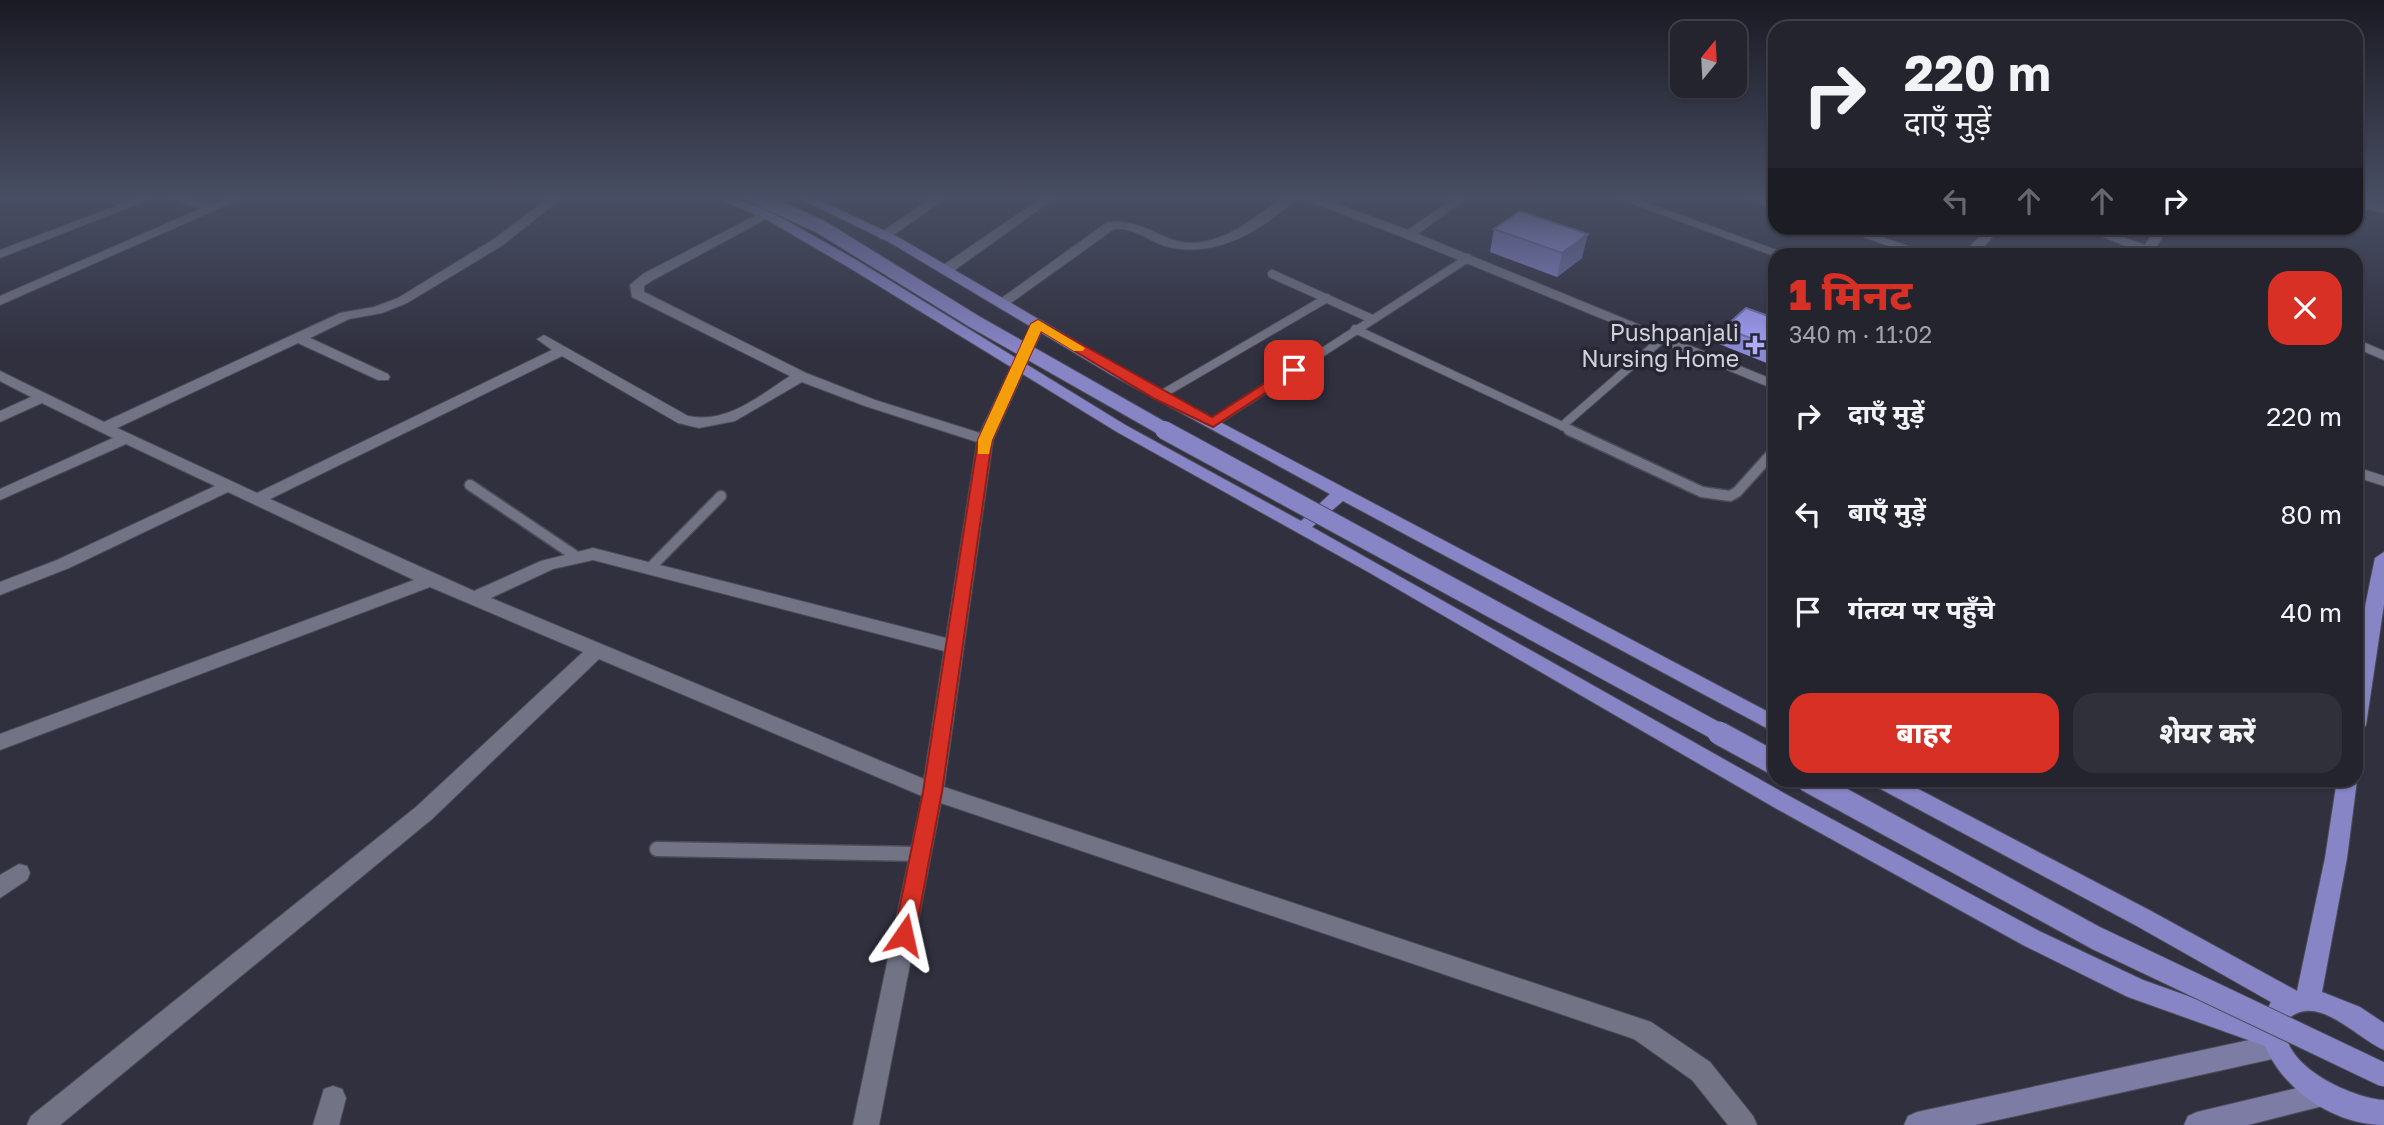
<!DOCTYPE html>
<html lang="hi">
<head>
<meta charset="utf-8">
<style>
  :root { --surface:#24242f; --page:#30303b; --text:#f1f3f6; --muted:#a3a4aa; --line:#41414b; --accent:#d93025 }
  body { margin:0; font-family:"Golos Text","Noto Sans Devanagari",sans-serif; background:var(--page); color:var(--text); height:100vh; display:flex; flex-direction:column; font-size:26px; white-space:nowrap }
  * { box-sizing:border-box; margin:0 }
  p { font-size:23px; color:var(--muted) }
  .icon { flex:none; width:38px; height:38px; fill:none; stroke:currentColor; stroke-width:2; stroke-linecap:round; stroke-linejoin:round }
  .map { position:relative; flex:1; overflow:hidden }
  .drawer { position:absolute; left:1768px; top:248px; width:595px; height:539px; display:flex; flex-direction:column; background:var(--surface); border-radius:21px; box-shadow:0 2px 5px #0004,0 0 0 2px var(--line) }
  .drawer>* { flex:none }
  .guide { position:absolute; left:1768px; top:21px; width:595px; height:214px; border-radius:21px; box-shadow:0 2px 5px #0004,0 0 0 2px var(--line); background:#24242f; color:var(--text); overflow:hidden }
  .needle { width:46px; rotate:18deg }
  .fabs { position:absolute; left:1670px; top:21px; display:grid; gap:14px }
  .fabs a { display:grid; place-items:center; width:77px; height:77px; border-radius:14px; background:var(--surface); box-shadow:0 2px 5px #0004,0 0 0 2px var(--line); font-size:35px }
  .pin { position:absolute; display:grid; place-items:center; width:60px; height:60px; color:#fff; margin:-30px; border-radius:14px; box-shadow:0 4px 10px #0006 }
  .me { position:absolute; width:77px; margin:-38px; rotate:11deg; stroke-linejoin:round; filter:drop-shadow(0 0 5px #0008) }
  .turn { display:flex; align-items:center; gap:24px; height:147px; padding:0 21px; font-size:32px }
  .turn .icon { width:91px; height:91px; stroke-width:2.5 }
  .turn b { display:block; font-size:49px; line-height:60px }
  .lanes { display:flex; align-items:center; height:66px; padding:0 21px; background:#0003; justify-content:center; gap:35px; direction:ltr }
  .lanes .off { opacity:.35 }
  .round { display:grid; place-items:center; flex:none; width:74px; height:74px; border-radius:21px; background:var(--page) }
  .head { display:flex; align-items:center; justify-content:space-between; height:119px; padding:0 21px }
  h1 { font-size:42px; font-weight:800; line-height:52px; color:var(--accent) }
  .primary-button { display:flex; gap:14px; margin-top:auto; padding:14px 21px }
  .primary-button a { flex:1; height:80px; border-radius:21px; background:var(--accent); color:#fff; font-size:28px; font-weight:800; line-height:80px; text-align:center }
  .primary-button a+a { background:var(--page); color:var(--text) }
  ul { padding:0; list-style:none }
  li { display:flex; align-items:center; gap:21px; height:98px; padding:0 21px }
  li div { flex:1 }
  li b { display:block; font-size:26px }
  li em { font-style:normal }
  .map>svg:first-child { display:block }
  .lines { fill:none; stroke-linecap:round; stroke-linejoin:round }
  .lane-far2-casing { stroke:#4c4c58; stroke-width:10 }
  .lane-far1-casing { stroke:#4c4c58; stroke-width:13 }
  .lane-casing { stroke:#4c4c58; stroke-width:17 }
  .street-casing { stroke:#4c4c58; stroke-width:2 }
  .secondary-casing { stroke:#4c4c58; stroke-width:2 }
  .primary-casing { stroke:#4c4c58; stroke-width:2 }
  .lane-far2 { stroke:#727384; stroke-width:8 }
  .lane-far1 { stroke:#727384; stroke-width:10 }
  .lane { stroke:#727384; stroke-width:14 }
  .street { fill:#727384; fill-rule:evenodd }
  .secondary { fill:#7d7ca5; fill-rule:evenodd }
  .primary { fill:#8885c7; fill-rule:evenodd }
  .primary-bridge-far2-casing { stroke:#4c4c58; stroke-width:16; stroke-linecap:butt }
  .primary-bridge-far1-casing { stroke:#4c4c58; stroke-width:20; stroke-linecap:butt }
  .primary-bridge-casing { stroke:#4c4c58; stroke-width:25; stroke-linecap:butt }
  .primary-bridge-far2 { stroke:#8885c7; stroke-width:14 }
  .primary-bridge-far1 { stroke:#8885c7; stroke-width:18 }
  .primary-bridge { stroke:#8885c7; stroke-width:23 }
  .wall { fill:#8b88d5 }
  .shaded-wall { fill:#716fae }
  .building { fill:#a29ef8; stroke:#716fae; stroke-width:2 }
  .route { fill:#d93025; stroke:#8d1f18; stroke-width:2 }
  .slow { fill:#f59e0b }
  .poi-dot { fill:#b0aefa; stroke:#262634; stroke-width:2.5 }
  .labels { text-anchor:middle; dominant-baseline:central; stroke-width:7; stroke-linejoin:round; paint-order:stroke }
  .poi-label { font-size:23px; fill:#d0d1da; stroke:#262634; text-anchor:end }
</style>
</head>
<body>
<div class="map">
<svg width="2384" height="1125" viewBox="0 0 2384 1125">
  <rect width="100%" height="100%" fill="#30303f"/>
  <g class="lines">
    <defs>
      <g id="lane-far2">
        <polyline points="1272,274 1372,319"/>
        <polyline points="1355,329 1573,431"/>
        <polyline points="1159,396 1327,298"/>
        <polyline points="1213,423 1468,258"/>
        <polyline points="1562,426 1662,339"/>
      </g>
      <g id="lane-far1">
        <polyline points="1569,430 1702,492 1730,496 1737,492 1774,451"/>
        <polyline points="470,485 574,555"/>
        <polyline points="651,567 721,496"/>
      </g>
      <polyline id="lane" points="657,849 920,854"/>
      <g id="street">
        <polygon points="142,196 158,196 0,258 0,250"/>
        <polygon points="166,196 183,196 211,205 231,196 247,196 0,305 0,296 200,209"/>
        <path d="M551 196H564L503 245 407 303 382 313 349 319 310 338 388 374 390 377 388 380H378L298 343 117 428 257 493 552 350 537 339 544 335 688 416C727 424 759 396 790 376L632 297 630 285 643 274 766 210 772 214 770 217 653 280 644 286V292L806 373 875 400 980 433 1031 324 1033 321H1043L1045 324 993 440 944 787 1651 1022 1710 1062 1753 1116 1757 1125H1728L1692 1080 1634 1039 941 803 879 1125H853L922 796 599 659 432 819 60 1125H27L31 1116 416 807 583 652 430 587 0 750V734L414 580 228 492 69 568 0 595V582L57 560 215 486 126 444 0 500V489L113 438 42 403 0 422V411L31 397 0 381V371L104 422 340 313 374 307 398 298 494 239ZM562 356 678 423 699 428 735 421 802 382 865 406 977 442 946 638 593 548 541 561 474 591 270 499ZM593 560 944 651 924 779 491 598 553 569Z"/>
        <polygon points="935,196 949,196 888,239 880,239 880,233"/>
        <polygon points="1044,196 1058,196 952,272 942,272 942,266"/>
        <path d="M1285 196H1314L1408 230 1456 196H1469L1418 234 1774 380V389L1405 238 1298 197C1263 230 1214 260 1165 246 1147 240 1133 227 1114 229L1008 305 1003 306 996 302 1106 223C1130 218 1146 229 1168 238 1211 256 1251 220 1285 196Z"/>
        <polygon points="1611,196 1628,196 1793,256 1774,256"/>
        <polygon points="1742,196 1759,196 1774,201 1774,209"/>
        <polygon points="2356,198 2384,205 2384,213 2356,206"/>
        <polygon points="1839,228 1856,228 1936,256 1916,256"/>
        <polygon points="1988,228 2001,228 1975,256 1961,256"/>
        <polygon points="2081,228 2097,228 2145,245 2156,228 2168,228 2155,249 2169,256 2150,256"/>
        <polygon points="2356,339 2384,351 2384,360 2356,348"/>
        <polygon points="2356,467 2384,476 2384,486 2356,477"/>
        <polygon points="2356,618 2377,624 2379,629 2377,634 2370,636 2356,631"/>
        <polygon points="19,864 27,866 30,873 27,880 0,898 0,875"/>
        <polygon points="333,1086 342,1089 346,1098 339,1125 313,1125 324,1089"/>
      </g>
      <g id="secondary">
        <polygon points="2277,1034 2286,1038 2289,1046 2286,1054 2277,1058 1975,1125 1904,1125 1908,1116 1917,1112"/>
        <polygon points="2323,1082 2332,1085 2336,1094 2332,1103 2323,1106 2248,1125 2184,1125 2188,1116 2197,1112"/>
      </g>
      <g id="primary">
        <path d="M711 196H728L770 211 858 261 1127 426 1301 521 1330 494 1110 374 889 242 794 196H810L898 237 1165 393 1774 715V732L1343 501 1312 527 1791 797 2039 931 2143 980 2261 1022 2271 1002 2135 925 1875 786 1872 780H1901L2151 911 2297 991 2325 858 2337 780H2356V776L2357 780 2347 858 2322 992 2360 1007 2384 1023V1050C2357 1039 2317 991 2287 1020 2274 1063 2351 1098 2384 1100V1125C2335 1125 2284 1091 2265 1046L2128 997 2023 945 1777 809 1370 573 1117 432 848 267 762 217Z"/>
        <path d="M2384 552V604L2366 725 2363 730 2356 733C2350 674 2363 616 2375 558Z"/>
      </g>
    </defs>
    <use href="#lane-far2" class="lane-far2-casing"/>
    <use href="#lane-far1" class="lane-far1-casing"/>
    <use href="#lane" class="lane-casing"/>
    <use href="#street" class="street-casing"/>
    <use href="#secondary" class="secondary-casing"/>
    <use href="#primary" class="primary-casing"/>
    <use href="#lane-far2" class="lane-far2"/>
    <use href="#lane-far1" class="lane-far1"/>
    <use href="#lane" class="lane"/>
    <use href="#street" class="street"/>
    <use href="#secondary" class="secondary"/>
    <use href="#primary" class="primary"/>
    <defs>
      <polyline id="primary-bridge-far2" points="754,196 821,227 975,322 1167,431"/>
      <polyline id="primary-bridge-far1" points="1164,430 1722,734"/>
      <g id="primary-bridge">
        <polyline points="1719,733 1774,763"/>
        <polyline points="1807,780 2096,938 2384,1075"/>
      </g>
    </defs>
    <use href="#primary-bridge-far2" class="primary-bridge-far2-casing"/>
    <use href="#primary-bridge-far1" class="primary-bridge-far1-casing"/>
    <use href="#primary-bridge" class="primary-bridge-casing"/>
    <use href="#primary-bridge-far2" class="primary-bridge-far2"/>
    <use href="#primary-bridge-far1" class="primary-bridge-far1"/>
    <use href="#primary-bridge" class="primary-bridge"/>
  </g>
  <g class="wall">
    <polygon points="1494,229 1582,258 1557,277 1490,252"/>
    <polygon points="1774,318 1774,366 1719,344 1724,328"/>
  </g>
  <polygon class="shaded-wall" points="1588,234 1582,258 1557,277 1562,253"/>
  <g class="building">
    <polygon points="1520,211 1588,234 1562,253 1494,229"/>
    <polygon points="1746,308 1774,318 1774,347 1724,328"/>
  </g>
  <linearGradient id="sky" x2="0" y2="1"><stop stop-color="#1a1a23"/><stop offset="0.56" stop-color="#484e63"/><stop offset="1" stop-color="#484e63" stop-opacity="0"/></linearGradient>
  <rect width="2384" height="353" fill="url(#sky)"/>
  <polygon class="route" points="1038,320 1212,417 1290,367 1294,366 1301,370 1213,427 1155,399 1041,331 992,440 942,792 915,935 912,942 904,945 897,942 894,935 923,792 978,440 1031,324"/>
  <polygon class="slow" points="1038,320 1085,348 1083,351 1074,351 1041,331 992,440 989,454 978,454 978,440 1031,324"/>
  <path class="poi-dot" d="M1751.5 334.5h7v7h7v7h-7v7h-7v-7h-7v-7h7z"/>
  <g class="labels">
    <g class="poi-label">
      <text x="1739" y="332">Pushpanjali<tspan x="1739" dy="26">Nursing Home</tspan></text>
    </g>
  </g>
</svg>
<div class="fabs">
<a><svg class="needle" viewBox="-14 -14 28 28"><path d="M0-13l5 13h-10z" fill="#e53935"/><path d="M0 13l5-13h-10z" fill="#a3a4aa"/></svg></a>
</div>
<div class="pin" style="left:1294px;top:370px;background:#d93025"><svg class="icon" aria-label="arrive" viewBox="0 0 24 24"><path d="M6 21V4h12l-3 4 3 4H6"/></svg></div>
<svg class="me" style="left:904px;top:935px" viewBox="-20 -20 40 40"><path d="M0-17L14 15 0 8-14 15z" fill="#d93025" stroke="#fff" stroke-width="4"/></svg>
<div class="guide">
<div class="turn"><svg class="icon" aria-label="right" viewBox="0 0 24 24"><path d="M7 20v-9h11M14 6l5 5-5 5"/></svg><div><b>220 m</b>दाएँ मुड़ें</div></div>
<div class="lanes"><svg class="icon off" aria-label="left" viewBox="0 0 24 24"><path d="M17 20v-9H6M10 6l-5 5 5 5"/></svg><svg class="icon off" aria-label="ahead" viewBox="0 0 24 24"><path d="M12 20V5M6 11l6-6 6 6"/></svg><svg class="icon off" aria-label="ahead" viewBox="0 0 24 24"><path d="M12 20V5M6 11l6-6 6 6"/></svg><svg class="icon" aria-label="right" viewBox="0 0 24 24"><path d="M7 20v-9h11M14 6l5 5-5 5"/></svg></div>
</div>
<section class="drawer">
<div class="head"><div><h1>1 मिनट</h1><p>340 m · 11:02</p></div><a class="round" style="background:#d93025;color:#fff"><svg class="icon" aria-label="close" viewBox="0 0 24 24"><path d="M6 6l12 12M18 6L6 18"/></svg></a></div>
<ul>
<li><svg class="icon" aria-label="right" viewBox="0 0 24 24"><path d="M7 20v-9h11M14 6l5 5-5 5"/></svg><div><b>दाएँ मुड़ें</b></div><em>220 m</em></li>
<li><svg class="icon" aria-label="left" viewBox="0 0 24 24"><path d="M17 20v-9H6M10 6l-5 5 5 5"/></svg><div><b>बाएँ मुड़ें</b></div><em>80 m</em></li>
<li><svg class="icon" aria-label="arrive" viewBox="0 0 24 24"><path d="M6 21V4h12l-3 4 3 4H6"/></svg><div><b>गंतव्य पर पहुँचे</b></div><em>40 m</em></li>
</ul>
<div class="primary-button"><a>बाहर</a><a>शेयर करें</a></div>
</section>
</div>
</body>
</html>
